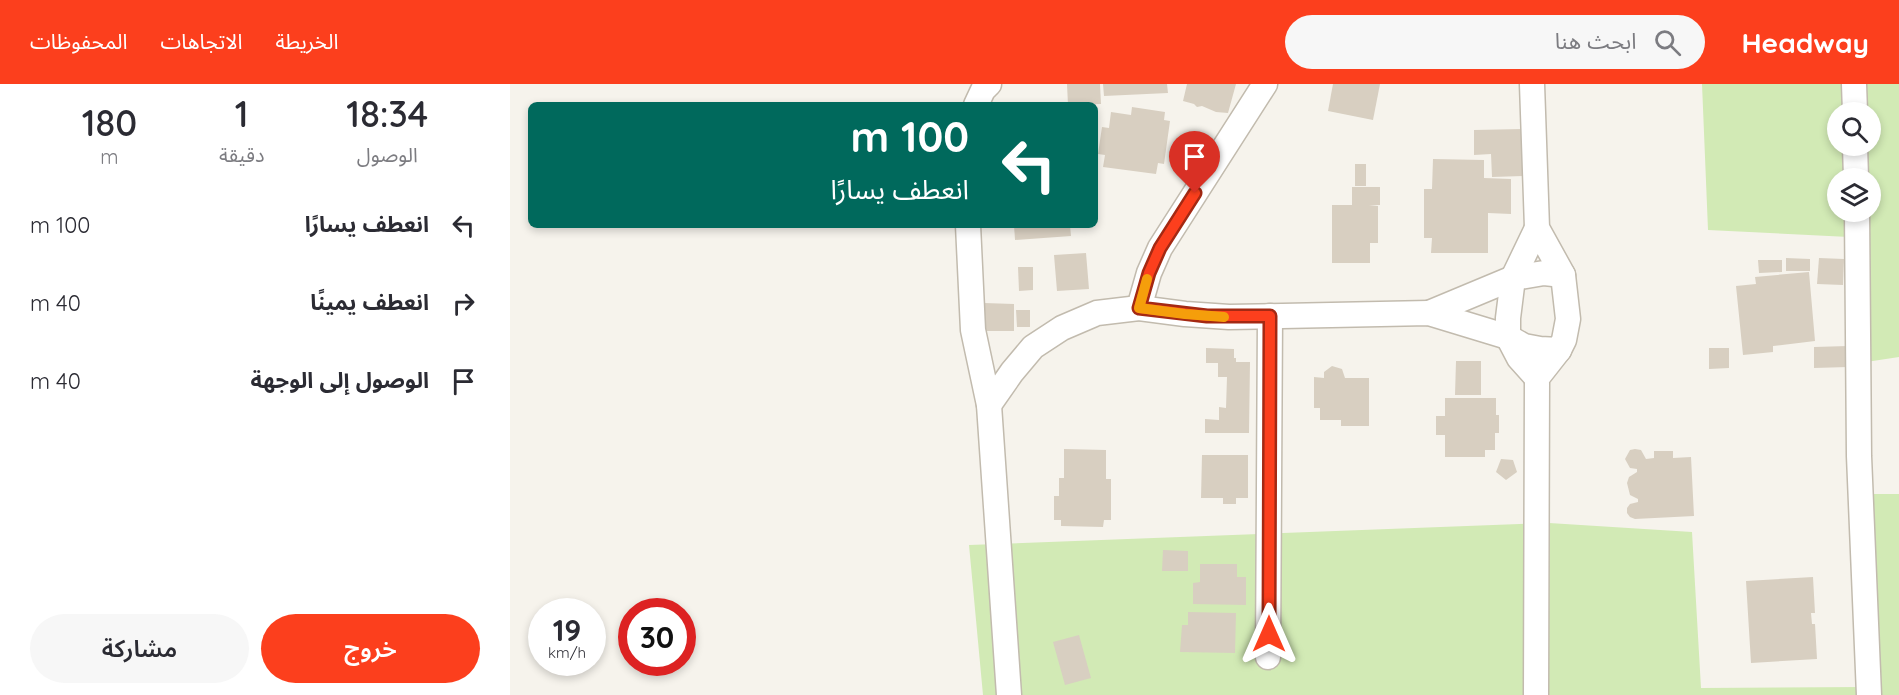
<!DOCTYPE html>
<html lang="ar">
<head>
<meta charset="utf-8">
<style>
  :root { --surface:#fff; --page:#f7f7f7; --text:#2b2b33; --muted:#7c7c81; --accent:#fc3f1d }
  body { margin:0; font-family:Quicksand,"Noto Sans Arabic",sans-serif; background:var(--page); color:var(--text); direction:rtl; height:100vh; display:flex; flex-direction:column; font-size:22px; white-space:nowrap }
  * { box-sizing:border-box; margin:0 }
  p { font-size:20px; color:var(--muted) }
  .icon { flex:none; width:33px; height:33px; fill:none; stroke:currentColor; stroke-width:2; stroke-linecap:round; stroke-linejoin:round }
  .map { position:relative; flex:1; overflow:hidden; direction:ltr }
  .sheet { display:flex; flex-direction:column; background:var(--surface); width:510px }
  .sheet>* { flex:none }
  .guide { position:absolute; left:18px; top:18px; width:570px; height:126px; border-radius:9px; box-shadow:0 3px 9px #0003; direction:rtl; background:#00695c; color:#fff; overflow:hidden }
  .fabs { position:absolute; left:1317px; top:18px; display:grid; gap:12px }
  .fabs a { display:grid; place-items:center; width:54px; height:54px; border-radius:50%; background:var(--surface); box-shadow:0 3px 9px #0003; font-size:30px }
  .speed { position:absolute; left:18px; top:514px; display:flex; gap:12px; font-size:30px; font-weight:700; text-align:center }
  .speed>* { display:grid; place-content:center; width:78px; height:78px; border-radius:50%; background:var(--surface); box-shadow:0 3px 9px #0003; line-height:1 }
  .speed small { font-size:15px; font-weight:400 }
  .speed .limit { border:9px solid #d22; background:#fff; color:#111 }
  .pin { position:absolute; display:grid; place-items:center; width:51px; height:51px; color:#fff; margin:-62px -26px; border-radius:50% 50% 50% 0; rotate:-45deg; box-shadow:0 0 6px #0007 }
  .pin .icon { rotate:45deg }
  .me { position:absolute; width:66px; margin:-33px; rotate:0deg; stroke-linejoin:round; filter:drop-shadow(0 0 4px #0008) }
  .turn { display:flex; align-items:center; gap:21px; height:126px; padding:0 30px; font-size:27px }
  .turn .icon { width:78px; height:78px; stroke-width:2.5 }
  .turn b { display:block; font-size:42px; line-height:51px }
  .eta { display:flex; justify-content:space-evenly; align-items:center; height:102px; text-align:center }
  .eta b { font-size:36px; font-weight:600; line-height:42px }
  .button { display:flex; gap:12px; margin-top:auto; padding:12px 30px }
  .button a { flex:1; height:69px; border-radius:36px; background:var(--accent); color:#fff; font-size:24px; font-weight:600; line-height:69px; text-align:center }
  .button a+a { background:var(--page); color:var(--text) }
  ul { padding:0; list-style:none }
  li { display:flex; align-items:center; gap:18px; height:78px; padding:0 30px }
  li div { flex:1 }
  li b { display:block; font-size:22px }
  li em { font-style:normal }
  header { display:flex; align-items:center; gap:36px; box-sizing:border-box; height:84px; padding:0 30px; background:var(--accent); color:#fff }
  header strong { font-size:28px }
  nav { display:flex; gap:33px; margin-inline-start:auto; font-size:21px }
  .search { width:420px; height:54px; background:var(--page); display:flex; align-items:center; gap:15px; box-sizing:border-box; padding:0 21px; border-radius:33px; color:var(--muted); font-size:22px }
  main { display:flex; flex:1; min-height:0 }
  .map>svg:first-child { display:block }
  .green { fill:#d2eab5; fill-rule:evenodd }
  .building { fill:#d8cfc1 }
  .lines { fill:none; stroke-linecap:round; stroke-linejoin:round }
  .minor-casing { stroke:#c2bbae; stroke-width:27 }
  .minor { stroke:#fff; stroke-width:24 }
  .route-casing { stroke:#a42913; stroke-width:15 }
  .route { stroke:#fc3f1d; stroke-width:10 }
  .slow { stroke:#f59e0b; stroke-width:10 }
</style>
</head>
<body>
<header>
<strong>Headway</strong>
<div class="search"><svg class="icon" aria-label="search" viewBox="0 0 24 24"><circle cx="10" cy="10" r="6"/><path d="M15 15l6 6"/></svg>ابحث هنا</div>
<nav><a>الخريطة</a><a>الاتجاهات</a><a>المحفوظات</a></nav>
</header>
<main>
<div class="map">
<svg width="1389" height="611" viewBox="0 0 1389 611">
  <rect width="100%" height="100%" fill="#f6f3ec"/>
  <g class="green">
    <path d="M1192 0H1389V273L1343 280 1339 153 1198 146ZM1328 28H1360V62H1328ZM1328 94H1360V128H1328Z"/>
    <polygon points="1347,410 1389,410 1389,611 473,611 459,461 1039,439 1182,448 1191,604 1355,603"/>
  </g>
  <g class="building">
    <polygon points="557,0 590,0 591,20 558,21"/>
    <polygon points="593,0 657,0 658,9 594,12"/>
    <polygon points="677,0 726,0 718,29 706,28 692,22 687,23 684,20 673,17"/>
    <polygon points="823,0 870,0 863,36 818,27"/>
    <polygon points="622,23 655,28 654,36 660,37 654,80 648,79 646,90 593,83 595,71 588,70 592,43 599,44 601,28 621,31"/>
    <polygon points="1012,45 1013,92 982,93 981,70 964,71 964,46"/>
    <polygon points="923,75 974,76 974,94 1001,95 1001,130 978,129 978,169 921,169 922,154 914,154 914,105 922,105"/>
    <rect x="845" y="80" width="11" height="22"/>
    <polygon points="842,103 870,103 870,121 859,121 868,122 868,159 860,159 860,179 822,179 822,121 842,121"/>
    <polygon points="504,141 560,141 561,152 505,156"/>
    <polygon points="576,169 579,205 547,207 544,171"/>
    <polygon points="1276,174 1300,175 1300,187 1276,187"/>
    <polygon points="1309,174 1334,175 1333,201 1307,200"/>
    <polygon points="1248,176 1272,176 1272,188 1249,189"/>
    <polygon points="508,183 523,183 523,206 509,207"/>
    <polygon points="1299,188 1305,257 1263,262 1263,268 1233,271 1226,202 1246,200 1245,193"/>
    <polygon points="474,219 504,220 504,247 473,247"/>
    <polygon points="506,226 520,226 520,243 507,243"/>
    <polygon points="1338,262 1338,283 1304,284 1304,263"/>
    <polygon points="696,264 724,265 724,274 726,274 726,278 740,278 739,349 695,349 695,335 709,336 709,323 716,324 717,293 708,293 708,279 696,279"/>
    <polygon points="1199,264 1219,264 1219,284 1199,285"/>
    <polygon points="946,277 971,277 971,311 945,311"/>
    <polygon points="822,282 832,285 835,294 859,294 859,342 831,342 831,336 810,336 810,324 804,324 804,293 814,294 814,288"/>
    <polygon points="935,314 986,314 986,331 989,331 989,349 985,349 985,366 975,366 975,373 935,373 935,351 926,351 926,332 935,332"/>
    <polygon points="554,365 596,366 596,395 601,395 601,436 594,436 593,443 551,442 551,436 544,436 544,412 549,412 549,394 554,394"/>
    <polygon points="1125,365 1131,366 1136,375 1144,374 1144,367 1163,367 1163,374 1181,373 1184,432 1125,435 1120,433 1117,429 1117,424 1120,420 1128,418 1128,415 1120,411 1117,399 1119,393 1127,388 1127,385 1120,384 1115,375 1120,366"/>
    <polygon points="692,371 738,371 738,414 726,414 726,420 713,420 713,414 691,414"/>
    <polygon points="991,375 1003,376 1007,388 996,396 986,388"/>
    <polygon points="653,466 678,467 678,487 652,487"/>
    <polygon points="690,480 727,480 727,493 736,493 736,521 683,520 683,499 690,498"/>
    <polygon points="1303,493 1305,529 1301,529 1302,540 1305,540 1307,575 1241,579 1236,497"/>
    <polygon points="678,528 726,529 725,569 670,568 672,541 678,541"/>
    <polygon points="569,551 581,594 555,601 543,558"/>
  </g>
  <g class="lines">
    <defs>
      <g id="minor">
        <polyline points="1022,0 1027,144 1053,191 1058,235 1054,256 1049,266 1027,294 1026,611"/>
        <polyline points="1344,0 1345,28"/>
        <polyline points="466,21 473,6 479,0"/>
        <polyline points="1345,62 1346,94"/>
        <polyline points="1347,128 1349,372 1359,611"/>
        <polyline points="458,141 463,246 479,321 499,611"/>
        <polyline points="629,224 639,189 650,164 755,0"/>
        <polyline points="919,229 1003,194 1034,189 1053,191"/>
        <polyline points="1027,294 1009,274 998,253 998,234 1003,194 1027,144"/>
        <polyline points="479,321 502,288 523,263 552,244 587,229 629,224 675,230 719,233 919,229 998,253 1014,262 1030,265 1049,266"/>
        <polyline points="758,573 760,232"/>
      </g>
    </defs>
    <use href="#minor" class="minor-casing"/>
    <use href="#minor" class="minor"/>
  </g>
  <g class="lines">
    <defs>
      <polyline id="route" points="685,109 650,164 639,189 629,224 697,232 760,232 759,550"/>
    </defs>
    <use href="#route" class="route-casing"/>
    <use href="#route" class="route"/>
    <polyline class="slow" points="637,195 629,224 675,230 714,233"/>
  </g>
</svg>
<div class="fabs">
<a><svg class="icon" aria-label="search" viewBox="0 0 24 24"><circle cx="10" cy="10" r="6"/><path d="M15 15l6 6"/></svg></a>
<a><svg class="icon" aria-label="layers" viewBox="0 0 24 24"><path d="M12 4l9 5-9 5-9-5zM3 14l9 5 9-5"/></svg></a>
</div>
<div class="speed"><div>19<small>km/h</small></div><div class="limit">30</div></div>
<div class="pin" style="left:685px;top:109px;background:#d93025"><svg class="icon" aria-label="arrive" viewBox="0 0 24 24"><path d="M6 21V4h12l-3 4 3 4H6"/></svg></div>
<svg class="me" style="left:759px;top:550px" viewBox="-20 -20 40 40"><path d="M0-17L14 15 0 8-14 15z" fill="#fc3f1d" stroke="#fff" stroke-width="4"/></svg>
<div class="guide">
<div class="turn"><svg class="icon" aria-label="left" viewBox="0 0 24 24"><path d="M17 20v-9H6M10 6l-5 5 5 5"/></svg><div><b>100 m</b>انعطف يسارًا</div></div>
</div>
</div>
<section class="sheet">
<div class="eta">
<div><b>18:34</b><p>الوصول</p></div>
<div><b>1</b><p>دقيقة</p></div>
<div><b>180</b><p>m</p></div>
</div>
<ul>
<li><svg class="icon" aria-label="left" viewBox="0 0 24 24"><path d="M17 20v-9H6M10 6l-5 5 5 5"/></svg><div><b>انعطف يسارًا</b></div><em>100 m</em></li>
<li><svg class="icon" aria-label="right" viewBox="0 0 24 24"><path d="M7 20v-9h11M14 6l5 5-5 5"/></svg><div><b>انعطف يمينًا</b></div><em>40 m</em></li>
<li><svg class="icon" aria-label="arrive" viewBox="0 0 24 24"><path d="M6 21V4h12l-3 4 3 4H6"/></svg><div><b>الوصول إلى الوجهة</b></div><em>40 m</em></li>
</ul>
<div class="button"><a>خروج</a><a>مشاركة</a></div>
</section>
</main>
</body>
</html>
